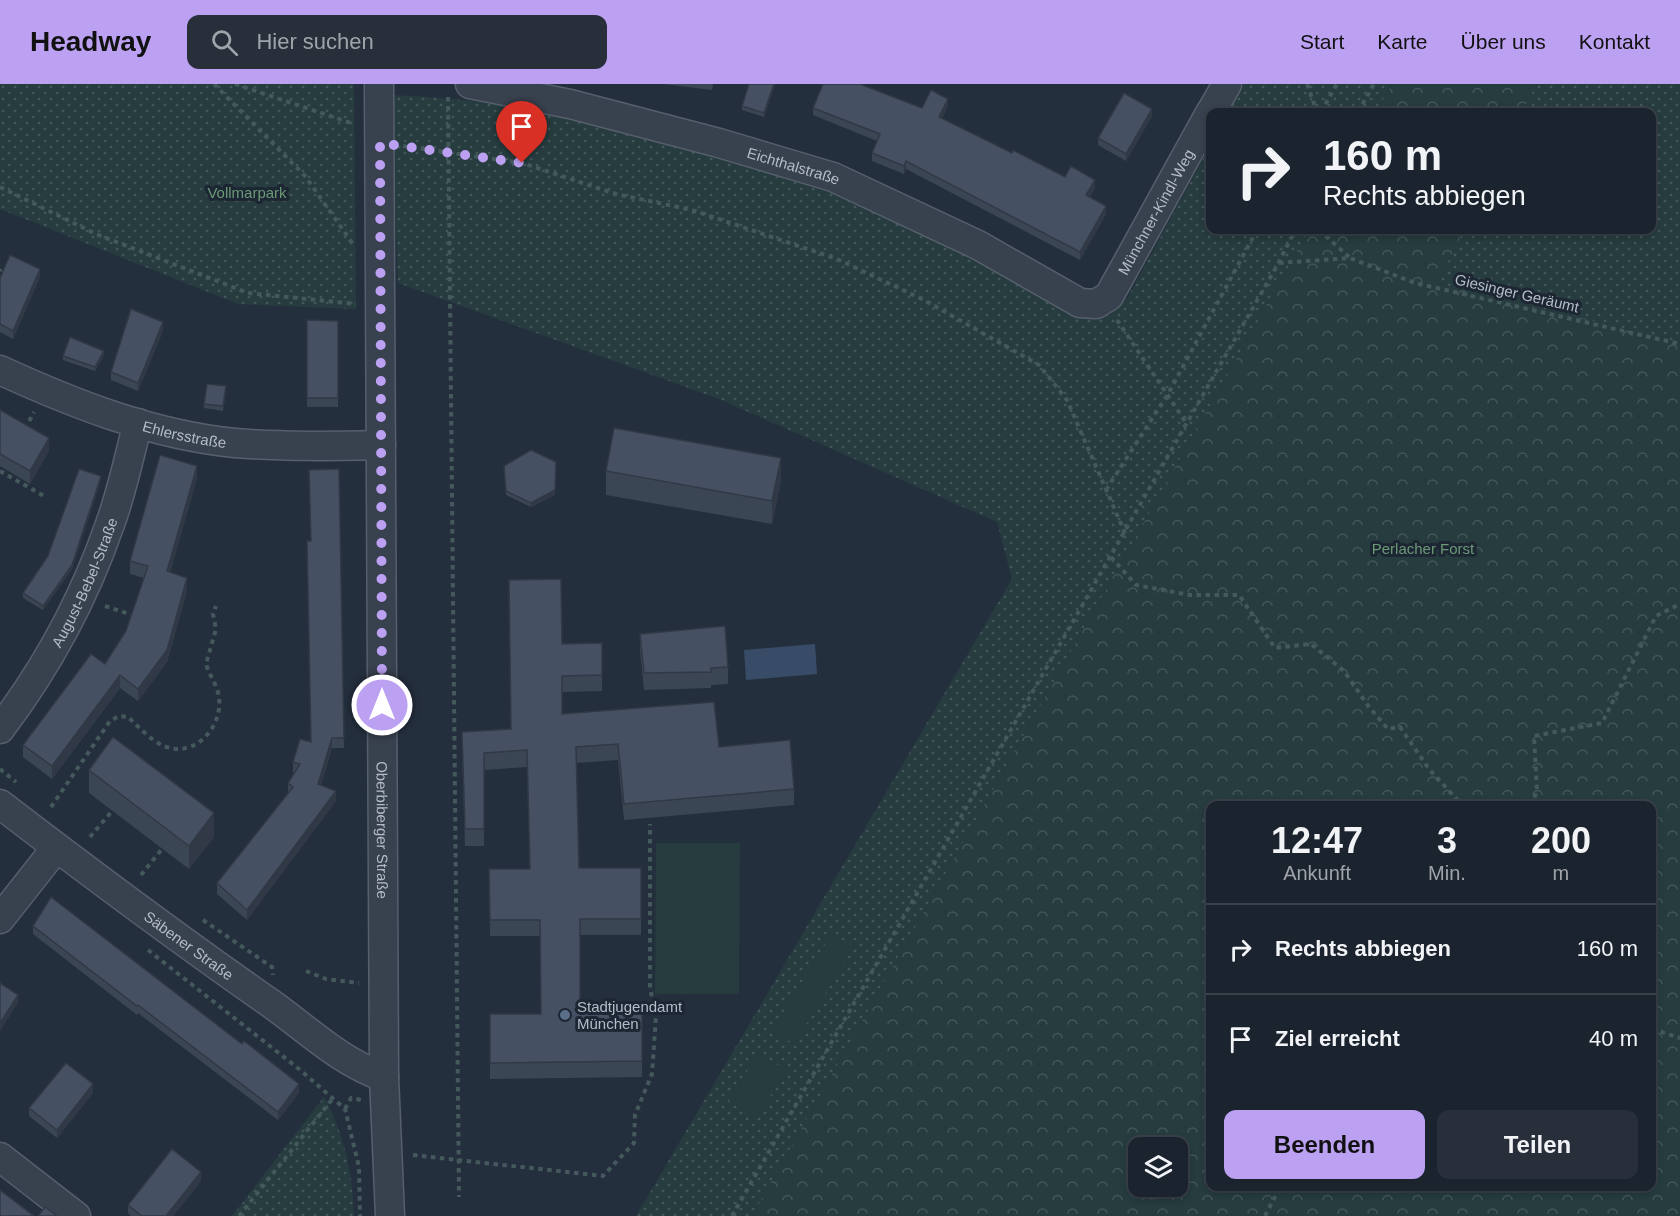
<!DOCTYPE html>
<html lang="de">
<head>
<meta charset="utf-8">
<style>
  :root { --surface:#1b232e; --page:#282f3a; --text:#f1f3f6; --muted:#a0a4aa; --line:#39404a; --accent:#bca0f2 }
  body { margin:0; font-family:Helvetica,sans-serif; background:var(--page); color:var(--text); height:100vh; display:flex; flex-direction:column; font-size:22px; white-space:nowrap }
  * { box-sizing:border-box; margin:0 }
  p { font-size:20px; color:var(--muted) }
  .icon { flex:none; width:33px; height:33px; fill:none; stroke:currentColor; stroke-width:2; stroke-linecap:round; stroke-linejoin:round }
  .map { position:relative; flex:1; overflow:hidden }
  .drawer { position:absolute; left:1206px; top:717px; width:450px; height:390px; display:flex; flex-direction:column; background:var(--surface); border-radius:12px; box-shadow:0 3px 9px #0003,0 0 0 2px var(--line) }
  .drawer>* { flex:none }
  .hud { position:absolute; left:1206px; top:24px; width:450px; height:126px; border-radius:12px; box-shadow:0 3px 9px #0003,0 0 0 2px var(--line); background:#1b232e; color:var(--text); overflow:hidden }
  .controls { position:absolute; left:1128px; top:1053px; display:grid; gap:12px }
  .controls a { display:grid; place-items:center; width:60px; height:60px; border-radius:12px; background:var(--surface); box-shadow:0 3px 9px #0003,0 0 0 2px var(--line); font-size:30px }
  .pin { position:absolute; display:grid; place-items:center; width:51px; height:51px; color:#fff; margin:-62px -26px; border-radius:50% 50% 50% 0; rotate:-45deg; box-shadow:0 0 6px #0007 }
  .pin .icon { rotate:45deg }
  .me { position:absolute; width:66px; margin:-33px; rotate:0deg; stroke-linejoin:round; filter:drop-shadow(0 0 4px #0008) }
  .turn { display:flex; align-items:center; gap:21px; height:126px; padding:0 18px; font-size:27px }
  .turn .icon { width:78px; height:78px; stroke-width:2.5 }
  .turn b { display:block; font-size:42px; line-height:51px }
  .eta { display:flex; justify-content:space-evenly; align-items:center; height:102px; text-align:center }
  .eta b { font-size:36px; font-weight:700; line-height:42px }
  .primary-button { display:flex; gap:12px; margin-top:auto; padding:12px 18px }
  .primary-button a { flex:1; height:69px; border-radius:12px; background:var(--accent); color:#111; font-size:24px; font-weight:700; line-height:69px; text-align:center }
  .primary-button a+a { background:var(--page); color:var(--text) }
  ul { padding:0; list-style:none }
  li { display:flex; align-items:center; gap:18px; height:90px; padding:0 18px; border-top:2px solid var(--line) }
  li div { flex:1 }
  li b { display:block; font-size:22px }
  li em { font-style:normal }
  header { display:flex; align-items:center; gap:36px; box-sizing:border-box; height:84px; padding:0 30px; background:var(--accent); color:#111 }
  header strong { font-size:28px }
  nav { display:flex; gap:33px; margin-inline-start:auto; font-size:21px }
  .search { width:420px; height:54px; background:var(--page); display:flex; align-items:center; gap:15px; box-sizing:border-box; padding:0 21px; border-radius:12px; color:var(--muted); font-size:22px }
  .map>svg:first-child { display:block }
  .grass { fill:url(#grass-dots) }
  .forest { fill:url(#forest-crowns); fill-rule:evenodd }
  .pitch { fill:#263c3f }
  .water { fill:#394c67 }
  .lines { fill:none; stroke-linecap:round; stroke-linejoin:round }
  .minor-casing { stroke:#565f6c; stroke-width:31 }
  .path { stroke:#44595c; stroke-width:4; stroke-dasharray:4.5 4.5; stroke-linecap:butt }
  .minor { stroke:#38414e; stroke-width:28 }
  .wall { fill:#3b4654 }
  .shaded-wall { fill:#303945 }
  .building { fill:#455162; stroke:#303945; stroke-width:1.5 }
  .route { stroke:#bca0f2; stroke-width:10; stroke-dasharray:0 18 }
  .service-dot { fill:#5c6f8a; stroke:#1d2633; stroke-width:2 }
  .labels { text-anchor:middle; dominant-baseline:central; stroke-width:6; stroke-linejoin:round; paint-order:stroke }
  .street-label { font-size:15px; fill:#b4bcc9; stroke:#1d2633 }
  .park-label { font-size:15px; fill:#6b9a76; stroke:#1d2633 }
  .poi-label { font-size:15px; fill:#b4bcc9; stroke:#1d2633; text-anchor:start }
</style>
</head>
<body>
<header>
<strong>Headway</strong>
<div class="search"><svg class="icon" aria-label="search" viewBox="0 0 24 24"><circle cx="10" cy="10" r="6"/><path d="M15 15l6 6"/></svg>Hier suchen</div>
<nav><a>Start</a><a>Karte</a><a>Über uns</a><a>Kontakt</a></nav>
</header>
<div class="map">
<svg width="1680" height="1132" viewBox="0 0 1680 1132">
  <defs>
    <pattern id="grass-dots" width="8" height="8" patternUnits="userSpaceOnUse" patternTransform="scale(1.5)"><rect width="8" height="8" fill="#263c3f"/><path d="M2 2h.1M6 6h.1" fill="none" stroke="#435659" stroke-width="1.8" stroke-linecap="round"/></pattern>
    <pattern id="forest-crowns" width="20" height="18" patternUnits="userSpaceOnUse" patternTransform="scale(1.5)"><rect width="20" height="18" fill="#263c3f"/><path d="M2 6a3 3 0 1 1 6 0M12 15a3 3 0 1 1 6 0" fill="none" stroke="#435659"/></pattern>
  </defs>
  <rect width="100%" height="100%" fill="#242f3e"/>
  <g class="grass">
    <polygon points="0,0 354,0 356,225 238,220 0,125"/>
    <polygon points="1244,0 1392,0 1376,28 1229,28"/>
    <polygon points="1537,0 1680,0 1680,258 1437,199 1464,146 1652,146 1652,28 1522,28"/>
    <path d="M391 11C539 16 690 53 828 108 918 144 1004 188 1090 233L1110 231 1128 213 1210 62V146H1309L752 1132H636L1012 495 997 438 719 315 398 199Z"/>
    <path d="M324 1013C345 1052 352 1088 354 1132H232Z"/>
  </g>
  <g class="forest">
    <polygon points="1392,0 1537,0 1522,28 1376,28"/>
    <path d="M1309 146H1464L1437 199 1680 258V1132H752ZM1210 722H1652V1102H1210ZM1138 1064H1178V1102H1138Z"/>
  </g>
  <g class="pitch">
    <polygon points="656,759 740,759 739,910 655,910"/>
    <polygon points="832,849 854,863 794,960 772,946"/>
    <polygon points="758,969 786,986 757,1034 729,1017"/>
  </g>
  <polygon class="water" points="815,560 817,590 746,596 744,566"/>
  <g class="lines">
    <defs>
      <g id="minor">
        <path id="s1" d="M379 0 384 993 390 1132"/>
        <path id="s2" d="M470 0 570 20 719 59 833 93 978 161 1080 219 1096 220 1109 212 1210 29"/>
        <polyline points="1211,28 1227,0"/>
        <path id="s3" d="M0 286C74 320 153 351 235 359 283 363 333 362 381 361"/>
        <path id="s4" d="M0 645C48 582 84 515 110 440 122 408 129 372 138 339"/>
        <path id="s5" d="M0 720C90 789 180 856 273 921 309 947 341 978 384 993"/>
        <polyline points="0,835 56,764"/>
        <polyline points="0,1073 76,1132"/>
      </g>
    </defs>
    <use href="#minor" class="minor-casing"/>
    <g class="path">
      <polyline points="214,0 305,92 353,160"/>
      <polyline points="235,0 354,40"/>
      <polyline points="1307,0 1317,28"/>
      <polyline points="448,13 459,1113"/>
      <polyline points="1321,28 1337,0"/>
      <polyline points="1358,28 1374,0"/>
      <polyline points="403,62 522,79 616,110 692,126 837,175 924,216 1039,281 1067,316 1125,449"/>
      <polyline points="0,103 96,150 248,209 356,220"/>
      <polyline points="1319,146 1349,173"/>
      <polyline points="1279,179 1350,174 1415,199 1680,260"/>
      <polyline points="0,187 1,185"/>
      <polyline points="1117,236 1187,340"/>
      <polyline points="25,345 34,328"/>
      <polyline points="0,387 44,412"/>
      <polyline points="1106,406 1168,310 1257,146"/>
      <polyline points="1111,473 1136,501 1190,511 1239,511 1275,564 1311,560 1344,587 1369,623 1388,645 1400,643 1429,685 1463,722"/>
      <polyline points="105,522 135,532"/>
      <polyline points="0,685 16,698"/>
      <polyline points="1531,722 1537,707 1534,652 1602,639 1656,532 1680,520"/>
      <path d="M51 723 110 637 119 632 128 633C139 643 150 656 164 662 194 675 223 643 219 614 218 602 209 591 206 580L216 545 213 530 216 522"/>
      <polyline points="90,753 112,727"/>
      <polyline points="141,791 162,765"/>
      <polyline points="203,836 272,883 273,891"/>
      <polyline points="148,866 299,985 345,1025 359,1083 360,1132"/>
      <polyline points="306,887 326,895 359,899"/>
      <polyline points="1652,945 1680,954"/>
      <polyline points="345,1025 351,1014 361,1016"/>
      <polyline points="413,1071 603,1092 634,1059 635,1031 652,990 656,932 650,904 650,740"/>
      <polyline points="239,1132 334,1013"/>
      <polyline points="732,1132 1278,180 1295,146"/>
      <polyline points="1265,1132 1277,1109 1285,1102"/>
    </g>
    <use href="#minor" class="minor"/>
  </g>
  <g class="wall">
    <polygon points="663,0 713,0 712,6"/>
    <polygon points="775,0 764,33 742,26 742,22"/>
    <polygon points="948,22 942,35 1012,69 1065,93 1095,104 1090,113 1106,130 1080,176 906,85 904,90 872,77 872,69 877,57 813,31 813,24 922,24"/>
    <polygon points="1152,32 1126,77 1098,61 1098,54"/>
    <polygon points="40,193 13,255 0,248 0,194"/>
    <polygon points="307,236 338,237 338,323 307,323"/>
    <polygon points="163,247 138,307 111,296 111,288"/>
    <polygon points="104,271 95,287 63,276 63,272"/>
    <polygon points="226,307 223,327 204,324 204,320"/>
    <polygon points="0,326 49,367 30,400 0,382"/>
    <polygon points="556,378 555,411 531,423 506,411 504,387"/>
    <polygon points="339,385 344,664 332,664 321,701 336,717 247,836 217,810 217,799 288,709 288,699 294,689 293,688 293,678 311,658 311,457"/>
    <polygon points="606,387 781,397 772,440 606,411"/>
    <polygon points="197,394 170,488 187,507 167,578 138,617 120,604 52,695 23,673 23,661 105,580 126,547 144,494 130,490 130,477"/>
    <polygon points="101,396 72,485 43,526 23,514 23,509"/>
    <polygon points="640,550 728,583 728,600 711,601 711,604 644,606 640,566"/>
    <polygon points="602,559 602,607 562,608 562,630 719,663 794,705 794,721 624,736 618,676 576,679 579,784 641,784 641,851 580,851 580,929 642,929 642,993 490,995 490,930 541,930 540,852 490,852 489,785 530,785 527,683 484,686 484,762 465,762 462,664 511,645 562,560"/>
    <polygon points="89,686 214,753 189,785 89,709"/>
    <polygon points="33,842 299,1009 278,1036 138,929 137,931 33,850"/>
    <polygon points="93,1009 57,1054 29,1032 29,1024"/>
    <polygon points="201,1097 173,1132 131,1132 128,1129 128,1121"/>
  </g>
  <g class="shaded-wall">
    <polygon points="774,0 775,0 764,33 764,29"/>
    <polygon points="948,15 948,22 939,41 939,33"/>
    <polygon points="1152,25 1152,32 1126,77 1126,70"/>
    <polygon points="906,77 906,85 904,90 904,82"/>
    <polygon points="1095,96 1095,104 1086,119 1086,111"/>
    <polygon points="1106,122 1106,130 1080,176 1080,168"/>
    <polygon points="40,185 40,193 13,255 13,247"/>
    <polygon points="163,238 163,247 138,307 138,299"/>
    <polygon points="104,267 104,271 95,287 95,283"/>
    <polygon points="49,354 49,367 30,400 30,387"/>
    <polygon points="781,374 781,397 772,440 772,417"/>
    <polygon points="197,382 197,394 167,500 167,487"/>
    <polygon points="101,392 101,396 72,485 43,526 43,522"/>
    <polygon points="555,406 555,411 531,423 531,419"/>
    <polygon points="187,494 187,507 167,578 138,617 138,605"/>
    <polygon points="120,591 120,604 52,695 52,682"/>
    <polygon points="332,654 332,664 318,710 318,700"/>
    <polygon points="336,707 336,717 247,836 247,826"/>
    <polygon points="214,729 214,753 189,785 189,762"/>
    <polygon points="18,911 18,919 0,947 0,939"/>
    <polygon points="93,1000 93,1009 57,1054 57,1046"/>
    <polygon points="299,1000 299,1009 278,1036 278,1028"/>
    <polygon points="201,1088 201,1097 173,1132 166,1132"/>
  </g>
  <g class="building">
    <polygon points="749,0 774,0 764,29 742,22"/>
    <polygon points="823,0 860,0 922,24 931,6 948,15 939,33 1012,69 1013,66 1065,93 1071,82 1095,96 1086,111 1106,122 1080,168 906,77 904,82 872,69 880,50 813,24"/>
    <polygon points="1124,9 1152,25 1126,70 1098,54"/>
    <polygon points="10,171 40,185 13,247 0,240 0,194"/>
    <polygon points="131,225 163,238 138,299 111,288"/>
    <polygon points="307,236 338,237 338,314 307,314"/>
    <polygon points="70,253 104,267 95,283 63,272"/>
    <polygon points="207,300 226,302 223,322 204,320"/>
    <polygon points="0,326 49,354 30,387 0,370"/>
    <polygon points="614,344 781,374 772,417 606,387"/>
    <polygon points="531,366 556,378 555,406 531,419 506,407 504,382"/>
    <polygon points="160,371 197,382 167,487 187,494 167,566 138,605 120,591 52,682 23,661 91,570 105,580 126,547 148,482 130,477"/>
    <polygon points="79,385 101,392 72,481 43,522 23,509 48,472"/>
    <polygon points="339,385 344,654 332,654 318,700 336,707 247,826 217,799 293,703 288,699 300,680 293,678 300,655 311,658 307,457 311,457 309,386"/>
    <polygon points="561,495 562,560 602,559 602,591 562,592 562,630 714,618 719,663 790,656 794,705 624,720 618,660 576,663 579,784 641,784 641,835 580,835 580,929 642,929 642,977 490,979 490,930 541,930 540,836 490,836 489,785 530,785 527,666 484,669 484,745 465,745 462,648 511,645 509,496"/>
    <polygon points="725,542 728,583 711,584 711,588 644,589 640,550"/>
    <polygon points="113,653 214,729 189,762 89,686"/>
    <polygon points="51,813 242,960 244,957 299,1000 278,1028 138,921 137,922 33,842"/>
    <polygon points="0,899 18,911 0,939"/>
    <polygon points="66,979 93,1000 57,1046 29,1024"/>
    <polygon points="172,1065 201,1088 166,1132 142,1132 128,1121"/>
    <polygon points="0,1106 34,1132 0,1132"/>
    <polygon points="45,1123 57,1132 38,1132"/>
  </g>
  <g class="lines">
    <polyline class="route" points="382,621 380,59 522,79"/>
  </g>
  <circle class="service-dot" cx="565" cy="931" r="6"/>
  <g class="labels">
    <g class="street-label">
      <text stroke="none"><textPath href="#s2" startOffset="334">Eichthalstraße</textPath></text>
      <text stroke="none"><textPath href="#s2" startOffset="780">Münchner-Kindl-Weg</textPath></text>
      <text transform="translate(1517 209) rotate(13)">Giesinger Geräumt</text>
      <text stroke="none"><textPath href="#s3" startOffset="196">Ehlersstraße</textPath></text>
      <text stroke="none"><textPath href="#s4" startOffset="170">August-Bebel-Straße</textPath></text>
      <text stroke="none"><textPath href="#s1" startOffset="746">Oberbiberger Straße</textPath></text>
      <text stroke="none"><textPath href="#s5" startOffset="236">Säbener Straße</textPath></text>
    </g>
    <g class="park-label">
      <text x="247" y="108">Vollmarpark</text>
      <text x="1423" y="464">Perlacher Forst</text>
    </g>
    <g class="poi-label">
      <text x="577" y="922">Stadtjugendamt<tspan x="577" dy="17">München</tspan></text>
    </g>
  </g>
</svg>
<div class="controls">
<a><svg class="icon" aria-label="layers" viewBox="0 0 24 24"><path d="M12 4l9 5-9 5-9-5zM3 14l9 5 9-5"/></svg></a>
</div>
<div class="pin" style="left:522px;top:79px;background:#d93025"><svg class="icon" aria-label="arrive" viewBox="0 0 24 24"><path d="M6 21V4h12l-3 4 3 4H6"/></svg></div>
<svg class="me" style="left:382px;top:621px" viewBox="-20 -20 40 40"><circle r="17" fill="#bca0f2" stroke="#fff" stroke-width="3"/><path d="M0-11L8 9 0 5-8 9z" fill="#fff"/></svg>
<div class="hud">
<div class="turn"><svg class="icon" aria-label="right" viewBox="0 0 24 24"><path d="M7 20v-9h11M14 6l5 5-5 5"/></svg><div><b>160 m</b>Rechts abbiegen</div></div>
</div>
<section class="drawer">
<div class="eta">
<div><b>12:47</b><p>Ankunft</p></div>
<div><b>3</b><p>Min.</p></div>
<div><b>200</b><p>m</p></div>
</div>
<ul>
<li><svg class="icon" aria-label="right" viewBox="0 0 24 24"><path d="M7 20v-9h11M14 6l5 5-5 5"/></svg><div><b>Rechts abbiegen</b></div><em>160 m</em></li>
<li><svg class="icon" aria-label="arrive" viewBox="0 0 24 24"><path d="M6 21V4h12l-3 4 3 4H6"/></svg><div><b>Ziel erreicht</b></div><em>40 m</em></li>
</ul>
<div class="primary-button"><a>Beenden</a><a>Teilen</a></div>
</section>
</div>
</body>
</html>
